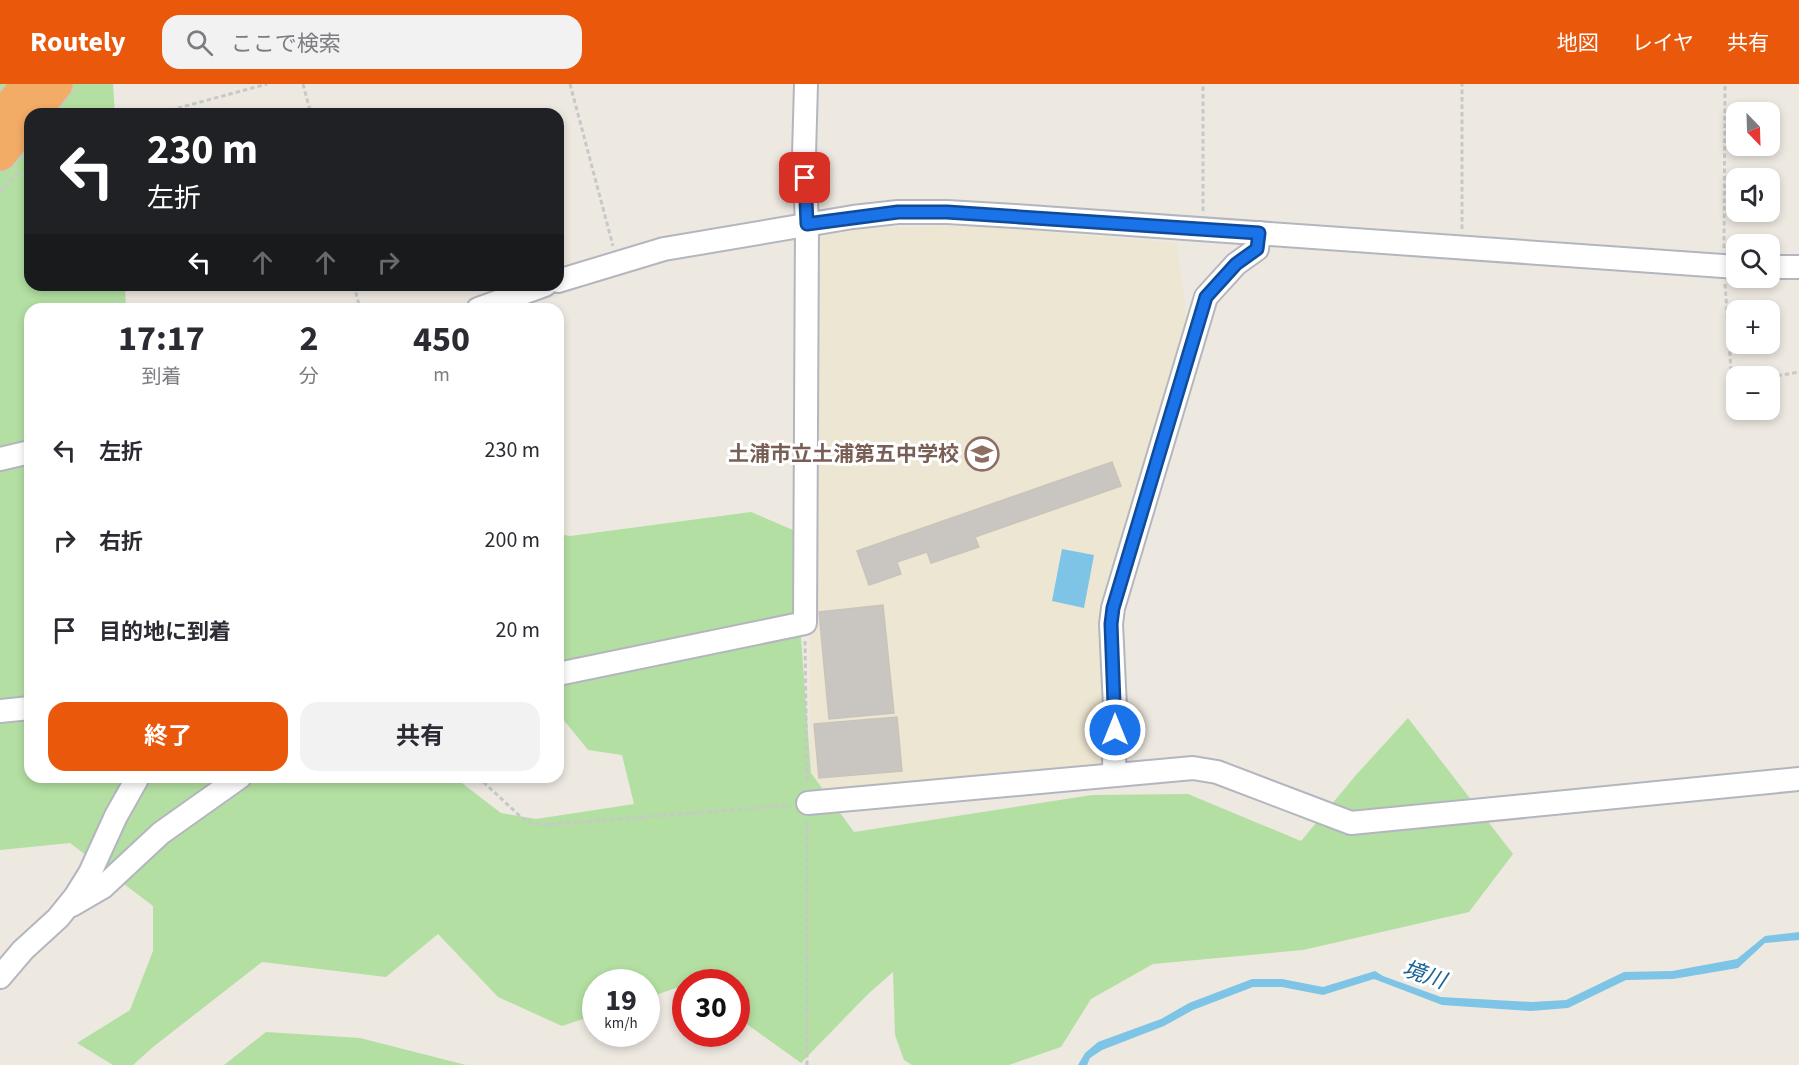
<!DOCTYPE html>
<html lang="ja">
<head>
<meta charset="utf-8">
<style>
  :root { --surface:#fff; --page:#f2f2f3; --text:#2b2b33; --muted:#7c7c81; --accent:#ea580c }
  body { margin:0; font-family:"Source Sans 3","Noto Sans JP",sans-serif; background:var(--page); color:var(--text); height:100vh; display:flex; flex-direction:column; font-size:22px; white-space:nowrap }
  * { box-sizing:border-box; margin:0 }
  p { font-size:20px; color:var(--muted) }
  .icon { flex:none; width:33px; height:33px; fill:none; stroke:currentColor; stroke-width:2; stroke-linecap:round; stroke-linejoin:round }
  .map { position:relative; flex:1; overflow:hidden }
  .side { position:absolute; left:24px; top:219px; width:540px; height:480px; display:flex; flex-direction:column; background:var(--surface); border-radius:18px; box-shadow:0 3px 9px #0003 }
  .side>* { flex:none }
  .guide { position:absolute; left:24px; top:24px; width:540px; height:183px; border-radius:18px; box-shadow:0 3px 9px #0003; background:#202124; color:#fff; overflow:hidden }
  .needle { width:39px; rotate:157deg }
  .tools { position:absolute; left:1726px; top:18px; display:grid; gap:12px }
  .tools a { display:grid; place-items:center; width:54px; height:54px; border-radius:12px; background:var(--surface); box-shadow:0 3px 9px #0003; font-size:30px }
  .speed { position:absolute; left:582px; top:885px; display:flex; gap:12px; font-size:30px; font-weight:700; text-align:center }
  .speed>* { display:grid; place-content:center; width:78px; height:78px; border-radius:50%; background:var(--surface); box-shadow:0 3px 9px #0003; line-height:1 }
  .speed small { font-size:15px; font-weight:400 }
  .speed .limit { border:9px solid #d22; background:#fff; color:#111 }
  .pin { position:absolute; display:grid; place-items:center; width:51px; height:51px; color:#fff; margin:-26px; border-radius:12px; box-shadow:0 3px 9px #0006 }
  .me { position:absolute; width:66px; margin:-33px; rotate:0deg; stroke-linejoin:round; filter:drop-shadow(0 0 4px #0008) }
  .turn { display:flex; align-items:center; gap:21px; height:126px; padding:0 24px; font-size:27px }
  .turn .icon { width:78px; height:78px; stroke-width:2.5 }
  .turn b { display:block; font-size:42px; line-height:51px }
  .lanes { display:flex; align-items:center; height:57px; padding:0 24px; background:#0003; justify-content:center; gap:30px; direction:ltr }
  .lanes .off { opacity:.35 }
  .eta { display:flex; justify-content:space-evenly; align-items:center; height:102px; text-align:center }
  .eta b { font-size:36px; font-weight:700; line-height:42px }
  .button { display:flex; gap:12px; margin-top:auto; padding:12px 24px }
  .button a { flex:1; height:69px; border-radius:18px; background:var(--accent); color:#fff; font-size:24px; font-weight:700; line-height:69px; text-align:center }
  .button a+a { background:var(--page); color:var(--text) }
  ul { padding:0; list-style:none }
  li { display:flex; align-items:center; gap:18px; height:90px; padding:0 24px }
  li div { flex:1 }
  li b { display:block; font-size:22px }
  li em { font-style:normal }
  header { display:flex; align-items:center; gap:36px; box-sizing:border-box; height:84px; padding:0 30px; background:var(--accent); color:#fff }
  header strong { font-size:28px }
  nav { display:flex; gap:33px; margin-inline-start:auto; font-size:21px }
  .search { width:420px; height:54px; background:var(--page); display:flex; align-items:center; gap:15px; box-sizing:border-box; padding:0 21px; border-radius:18px; color:var(--muted); font-size:22px }
  .map>svg:first-child { display:block }
  .education { fill:#ede6d2 }
  .green { fill:#b3dfa2 }
  .water { fill:#7dc4e6 }
  .building { fill:#c9c5c0; stroke:#c9c4ba; stroke-width:1.5 }
  .lines { fill:none; stroke-linecap:round; stroke-linejoin:round }
  .minor-casing { stroke:#b4b6bf; stroke-width:26 }
  .highway-casing { stroke:#c8c8c8; stroke-width:36 }
  .path { stroke:#c8c8c8; stroke-width:3; stroke-dasharray:4.5 3; stroke-linecap:butt }
  .minor { stroke:#fff; stroke-width:22 }
  .highway { stroke:#f2ac66; stroke-width:33 }
  .route-casing { stroke:#114b97; stroke-width:15 }
  .route { stroke:#1a73e8; stroke-width:10 }
  .labels { text-anchor:middle; dominant-baseline:central; stroke-width:6; stroke-linejoin:round; paint-order:stroke }
  .education-label { font-size:21px; font-weight:bold; fill:#785e54; stroke:#fff; text-anchor:end }
  .water-label { font-size:22px; font-style:italic; fill:#186396; stroke:#fff }
</style>
</head>
<body>
<header>
<strong>Routely</strong>
<div class="search"><svg class="icon" aria-label="search" viewBox="0 0 24 24"><circle cx="10" cy="10" r="6"/><path d="M15 15l6 6"/></svg>ここで検索</div>
<nav><a>地図</a><a>レイヤ</a><a>共有</a></nav>
</header>
<div class="map">
<svg width="1799" height="981" viewBox="0 0 1799 981">
  <rect width="100%" height="100%" fill="#ede9e1"/>
  <polygon class="education" points="941,142 989,143 1177,159 1189,252 1118,488 1105,683 815,713 810,703 809,154 859,146 894,143"/>
  <g class="green">
    <polygon points="0,0 113,0 115,30 30,30 30,201 125,201 126,225 30,225 30,693 454,693 501,729 536,735 634,720 622,671 588,666 558,629 558,450 570,452 751,428 793,446 811,689 854,748 1092,711 1188,710 1301,757 1356,691 1408,634 1513,770 1469,828 1303,866 1153,880 1091,915 1061,963 1009,981 912,981 904,976 895,951 893,888 867,911 801,979 737,933 736,898 726,898 723,889 693,898 686,898 685,901 647,914 646,898 596,898 595,931 562,942 498,913 438,850 386,893 262,878 153,963 133,981 113,981 77,959 130,926 153,867 153,822 70,759 0,766"/>
    <polygon points="266,948 360,954 466,981 224,981"/>
  </g>
  <g class="water">
    <polygon points="1062,465 1094,471 1084,524 1052,517"/>
    <polygon points="1799,848 1799,856 1765,859 1738,884 1673,895 1626,896 1568,924 1531,927 1442,921 1374,895 1323,911 1282,903 1253,903 1193,926 1164,942 1102,966 1090,974 1087,981 1078,981 1085,969 1098,958 1161,935 1189,919 1252,895 1282,895 1323,903 1375,887 1383,892 1441,913 1532,918 1566,916 1624,888 1672,887 1737,875 1765,852"/>
  </g>
  <g class="building">
    <polygon points="1112,378 1121,402 975,453 979,463 931,479 927,468 897,478 901,490 869,501 857,467"/>
    <polygon points="883,521 894,629 829,635 819,528"/>
    <polygon points="897,633 902,687 819,694 814,640"/>
  </g>
  <g class="lines">
    <defs>
      <g id="minor">
        <polyline points="1770,183 1799,183"/>
        <polyline points="558,197 664,165 853,133 898,128 947,128 1015,132 1737,183"/>
        <polyline points="478,225 545,201"/>
        <polyline points="0,375 30,368"/>
        <polyline points="558,590 805,539 807,140 804,71 806,0"/>
        <polyline points="0,627 30,624"/>
        <polyline points="1114,691 1115,623 1111,540 1113,524 1206,213 1236,180 1257,165 1259,149"/>
        <polyline points="808,719 1193,684 1217,688 1351,739 1799,695"/>
        <polyline points="72,821 103,803 161,749 240,693"/>
        <polyline points="0,893 23,866 58,834 75,813 90,789 116,732 138,693"/>
      </g>
      <g id="highway">
        <polyline points="32,30 56,0"/>
        <polyline points="0,36 28,0"/>
        <polyline points="0,70 30,33"/>
      </g>
    </defs>
    <use href="#minor" class="minor-casing"/>
    <use href="#highway" class="highway-casing"/>
    <g class="path">
      <polyline points="303,0 311,30"/>
      <polyline points="570,0 613,162"/>
      <polyline points="156,30 267,0"/>
      <polyline points="0,108 19,87"/>
      <polyline points="1203,127 1203,0"/>
      <polyline points="1462,145 1462,0"/>
      <polyline points="1724,164 1725,0"/>
      <polyline points="1725,200 1732,301 1737,300"/>
      <polyline points="354,201 360,225"/>
      <polyline points="1770,293 1799,288"/>
      <polyline points="805,557 807,700"/>
      <polyline points="478,693 522,734 531,739 545,741 791,721"/>
      <polyline points="807,981 807,737"/>
    </g>
    <use href="#minor" class="minor"/>
    <use href="#highway" class="highway"/>
  </g>
  <g class="lines">
    <defs>
      <polyline id="route" points="805,94 807,140 898,128 947,128 1259,149 1257,165 1236,180 1206,213 1113,524 1111,540 1115,646"/>
    </defs>
    <use href="#route" class="route-casing"/>
    <use href="#route" class="route"/>
  </g>
  <defs>
    <symbol id="school-ring" viewBox="-11 -11 22 22"><circle r="9.5" fill="#fff" stroke="#8d6e63" stroke-width="1.5"/><path d="M0-5L7-2L0 1L-7-2ZM-4 1L0 2.5L4 1V4Q0 6-4 4Z" fill="#8d6e63"/></symbol>
  </defs>
  <g fill-rule="evenodd">
    <use href="#school-ring" x="963" y="351" width="38" height="38"/>
  </g>
  <g class="labels">
    <g class="education-label">
      <text x="959" y="370">土浦市立土浦第五中学校</text>
    </g>
    <g class="water-label">
      <text transform="translate(1424 891) rotate(19)">境川</text>
    </g>
  </g>
</svg>
<div class="tools">
<a><svg class="needle" viewBox="-14 -14 28 28"><path d="M0-13l5 13h-10z" fill="#e53935"/><path d="M0 13l5-13h-10z" fill="#7c7c81"/></svg></a>
<a><svg class="icon" aria-label="sound" viewBox="0 0 24 24"><path d="M4 9h4l5-4v14l-5-4H4zM17 9q2 3 0 6"/></svg></a>
<a><svg class="icon" aria-label="search" viewBox="0 0 24 24"><circle cx="10" cy="10" r="6"/><path d="M15 15l6 6"/></svg></a>
<a>+</a>
<a>−</a>
</div>
<div class="speed"><div>19<small>km/h</small></div><div class="limit">30</div></div>
<div class="pin" style="left:805px;top:94px;background:#d93025"><svg class="icon" aria-label="arrive" viewBox="0 0 24 24"><path d="M6 21V4h12l-3 4 3 4H6"/></svg></div>
<svg class="me" style="left:1115px;top:646px" viewBox="-20 -20 40 40"><circle r="17" fill="#1a73e8" stroke="#fff" stroke-width="3"/><path d="M0-11L8 9 0 5-8 9z" fill="#fff"/></svg>
<div class="guide">
<div class="turn"><svg class="icon" aria-label="left" viewBox="0 0 24 24"><path d="M17 20v-9H6M10 6l-5 5 5 5"/></svg><div><b>230 m</b>左折</div></div>
<div class="lanes"><svg class="icon" aria-label="left" viewBox="0 0 24 24"><path d="M17 20v-9H6M10 6l-5 5 5 5"/></svg><svg class="icon off" aria-label="ahead" viewBox="0 0 24 24"><path d="M12 20V5M6 11l6-6 6 6"/></svg><svg class="icon off" aria-label="ahead" viewBox="0 0 24 24"><path d="M12 20V5M6 11l6-6 6 6"/></svg><svg class="icon off" aria-label="right" viewBox="0 0 24 24"><path d="M7 20v-9h11M14 6l5 5-5 5"/></svg></div>
</div>
<section class="side">
<div class="eta">
<div><b>17:17</b><p>到着</p></div>
<div><b>2</b><p>分</p></div>
<div><b>450</b><p>m</p></div>
</div>
<ul>
<li><svg class="icon" aria-label="left" viewBox="0 0 24 24"><path d="M17 20v-9H6M10 6l-5 5 5 5"/></svg><div><b>左折</b></div><em>230 m</em></li>
<li><svg class="icon" aria-label="right" viewBox="0 0 24 24"><path d="M7 20v-9h11M14 6l5 5-5 5"/></svg><div><b>右折</b></div><em>200 m</em></li>
<li><svg class="icon" aria-label="arrive" viewBox="0 0 24 24"><path d="M6 21V4h12l-3 4 3 4H6"/></svg><div><b>目的地に到着</b></div><em>20 m</em></li>
</ul>
<div class="button"><a>終了</a><a>共有</a></div>
</section>
</div>
</body>
</html>
